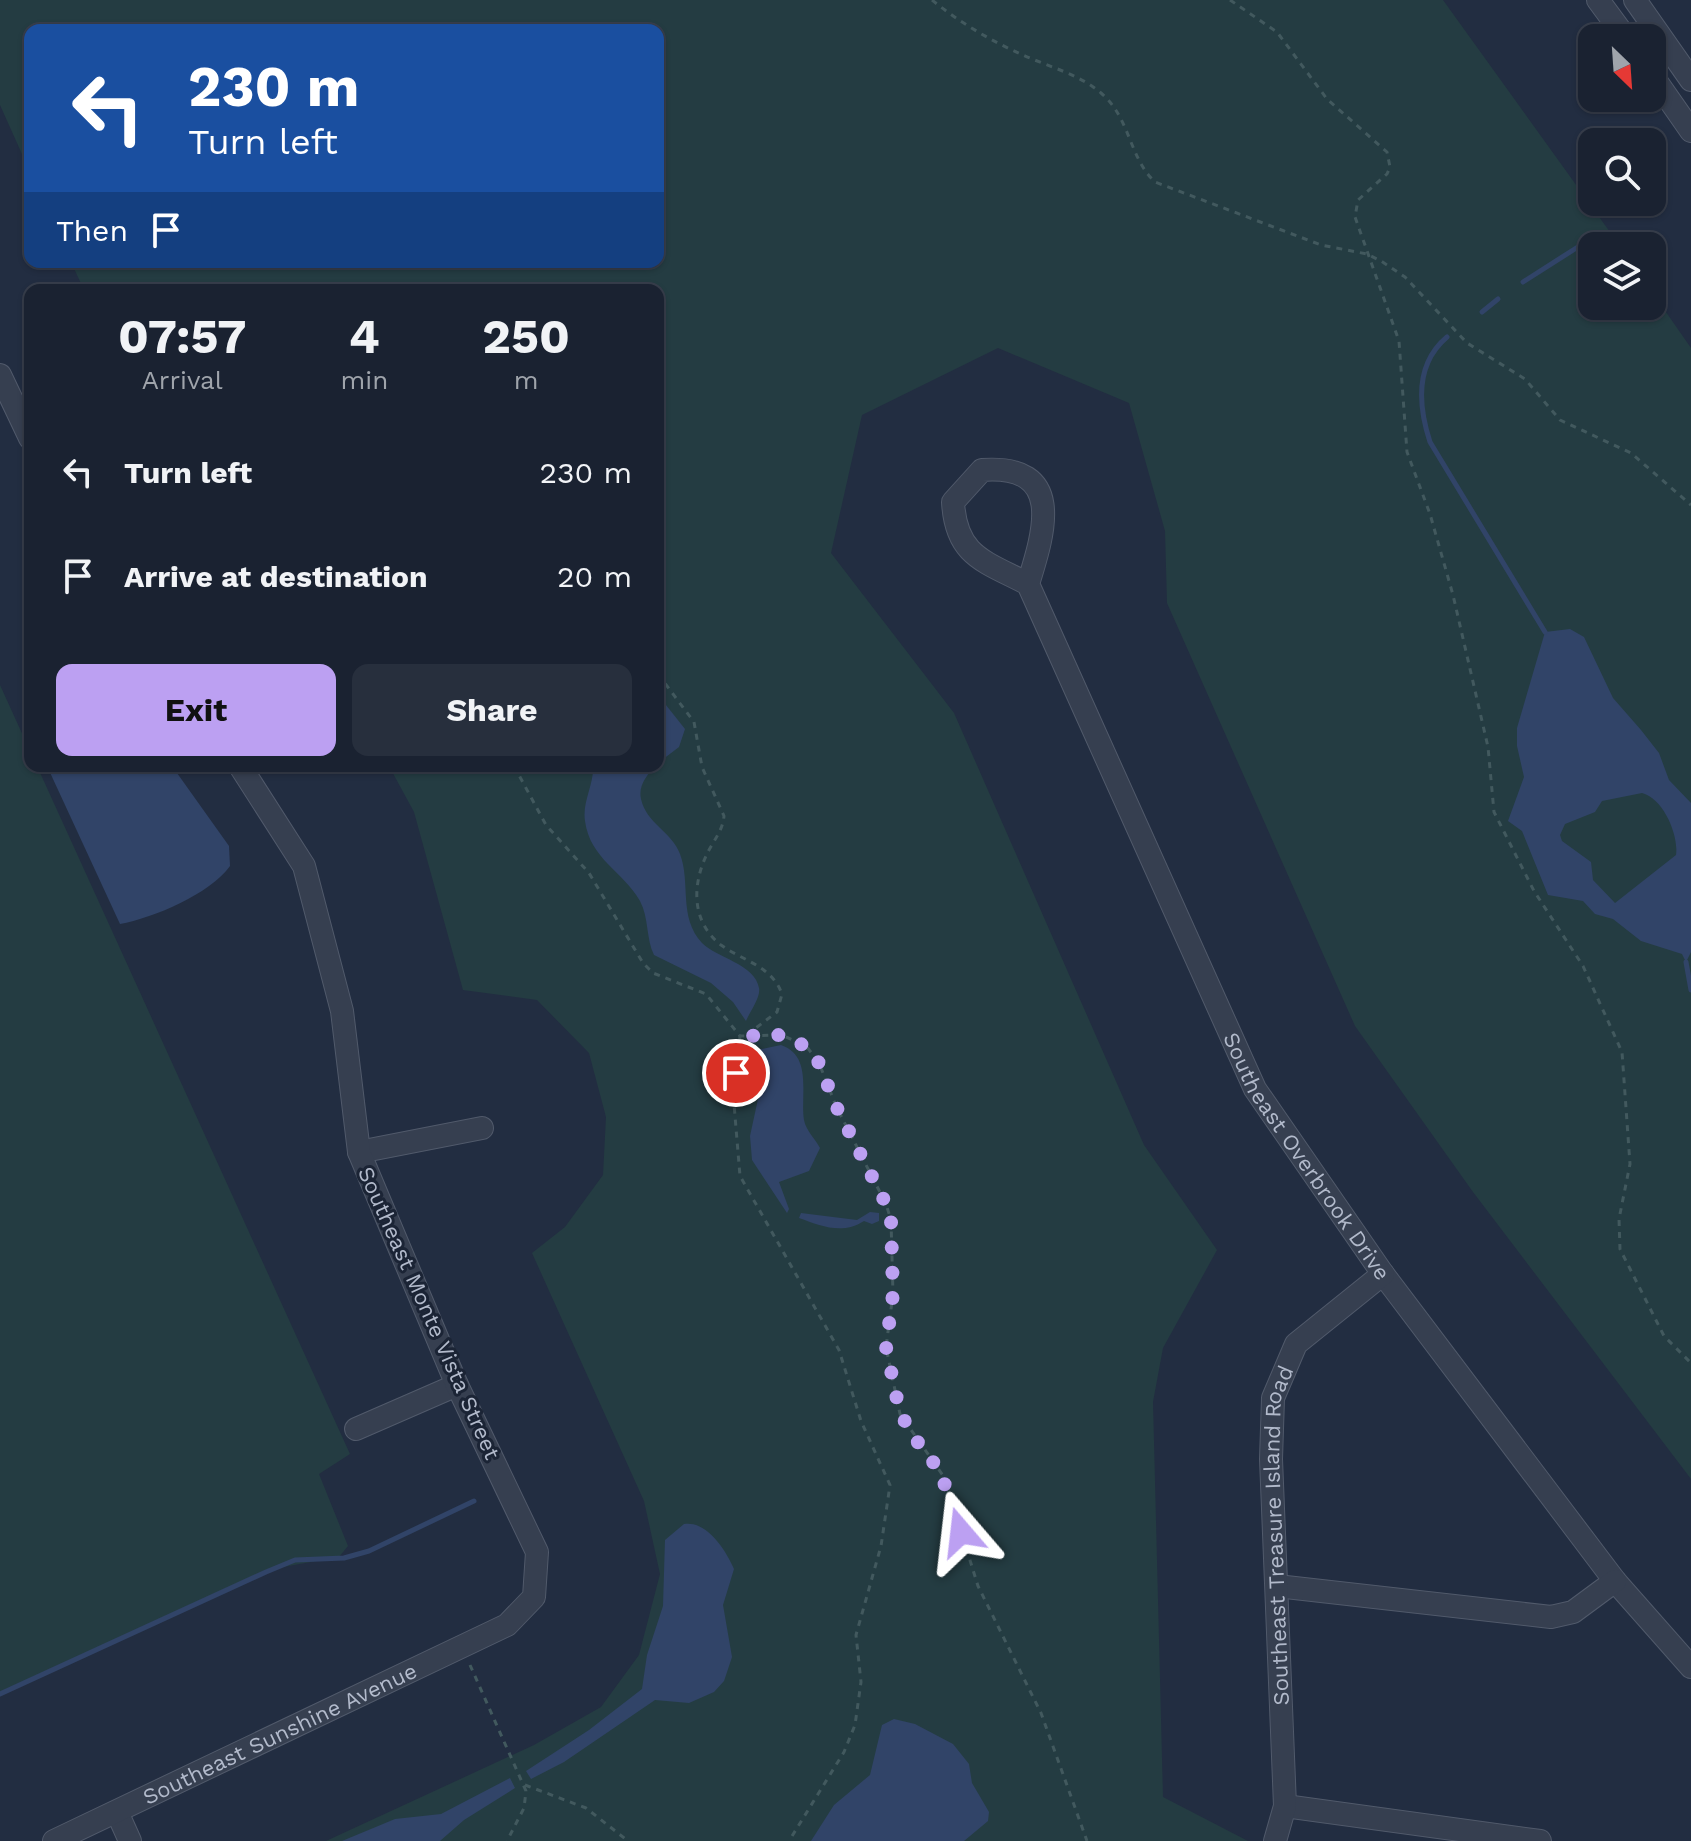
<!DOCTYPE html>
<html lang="en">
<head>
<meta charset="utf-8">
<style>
  :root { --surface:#1a2231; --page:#272f3d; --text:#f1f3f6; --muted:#9fa4ab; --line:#383f4d; --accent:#bca0f2 }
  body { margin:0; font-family:"Work Sans",sans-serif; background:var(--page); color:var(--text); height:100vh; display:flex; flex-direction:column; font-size:30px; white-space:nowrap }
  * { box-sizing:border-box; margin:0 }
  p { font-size:26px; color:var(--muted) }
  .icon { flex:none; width:44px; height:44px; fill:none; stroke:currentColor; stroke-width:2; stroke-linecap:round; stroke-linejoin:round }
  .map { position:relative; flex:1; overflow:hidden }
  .drawer { position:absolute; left:24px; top:284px; width:640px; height:488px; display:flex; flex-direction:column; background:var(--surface); border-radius:16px; box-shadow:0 2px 6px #0004,0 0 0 2px var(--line) }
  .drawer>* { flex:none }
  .banner { position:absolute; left:24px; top:24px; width:640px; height:244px; border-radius:16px; box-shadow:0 2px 6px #0004,0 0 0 2px var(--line); background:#1a4fa0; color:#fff; overflow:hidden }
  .needle { width:52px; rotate:155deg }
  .controls { position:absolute; left:1578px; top:24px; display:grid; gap:16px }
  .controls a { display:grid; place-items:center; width:88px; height:88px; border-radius:16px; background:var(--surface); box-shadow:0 2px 6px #0004,0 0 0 2px var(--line); font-size:40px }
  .pin { position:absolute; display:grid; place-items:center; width:68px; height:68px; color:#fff; margin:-34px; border:4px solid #fff; border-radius:50%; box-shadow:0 2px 8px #0007 }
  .me { position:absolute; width:88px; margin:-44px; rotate:343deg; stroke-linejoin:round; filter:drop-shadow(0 0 6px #0008) }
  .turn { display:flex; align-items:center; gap:28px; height:168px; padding:0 32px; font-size:36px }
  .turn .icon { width:104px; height:104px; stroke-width:2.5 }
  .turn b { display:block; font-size:56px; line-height:68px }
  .then { display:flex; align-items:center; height:76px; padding:0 32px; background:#0003; gap:16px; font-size:30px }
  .eta { display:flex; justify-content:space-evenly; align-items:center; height:136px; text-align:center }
  .eta b { font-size:48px; font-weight:700; line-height:56px }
  .button { display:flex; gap:16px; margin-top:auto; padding:16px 32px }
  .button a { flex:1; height:92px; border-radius:16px; background:var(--accent); color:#111; font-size:32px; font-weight:700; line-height:92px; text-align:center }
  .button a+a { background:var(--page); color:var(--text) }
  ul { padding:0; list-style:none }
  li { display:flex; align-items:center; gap:24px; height:104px; padding:0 32px }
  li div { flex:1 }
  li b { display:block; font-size:30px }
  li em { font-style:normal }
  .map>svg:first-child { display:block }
  .green { fill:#243c42 }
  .water { fill:#314468; fill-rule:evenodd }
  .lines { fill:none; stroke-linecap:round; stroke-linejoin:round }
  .stream { stroke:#314468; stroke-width:5 }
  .minor-casing { stroke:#515a6b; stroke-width:24 }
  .path { stroke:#42595e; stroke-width:3; stroke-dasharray:6 6; stroke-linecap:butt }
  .minor { stroke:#363f50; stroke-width:22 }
  .route { stroke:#bca0f2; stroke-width:14; stroke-dasharray:0 25.2 }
  .labels { text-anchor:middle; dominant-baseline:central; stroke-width:6; stroke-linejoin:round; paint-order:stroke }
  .street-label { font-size:22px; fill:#b2bacb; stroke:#1b2435 }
</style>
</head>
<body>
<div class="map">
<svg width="1691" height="1841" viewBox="0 0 1691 1841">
  <rect width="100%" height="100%" fill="#222d41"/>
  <g class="green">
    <polygon points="0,0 1443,0 1620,246 1592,246 1592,306 1652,306 1652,292 1691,348 1691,1479 1473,1192 1355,1026 1167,603 1165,531 1129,403 998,348 862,415 831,553 954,713 1144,1145 1217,1250 1163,1348 1153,1402 1163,1797 1248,1841 326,1841 534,1745 601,1707 639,1655 660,1574 644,1501 532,1253 565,1227 603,1175 606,1117 589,1053 537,1000 463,990 414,812 389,766 658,766 658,290 84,290 71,262 658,262 658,30 30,30 30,172 0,105"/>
    <polygon points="0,685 30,751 30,766 37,766 350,1454 319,1474 348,1546 339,1557 266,1570 0,1692"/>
  </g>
  <g class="water">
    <path d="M1570 629 1584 637 1613 698 1641 730 1659 753 1669 780 1691 803V952L1686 962 1682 954 1641 941 1613 919 1595 914 1583 901 1548 895 1522 831 1508 821 1524 777 1517 746V728L1545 632ZM1642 793C1663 798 1679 835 1676 855L1615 903 1593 880 1591 862 1562 841 1560 835 1565 824 1595 812 1602 801Z"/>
    <polygon points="658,695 685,729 679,747 658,763"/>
    <path d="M47 766H172L229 846 230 866C210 894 153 918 120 924Z"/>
    <path d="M593 766H655C647 775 638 786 641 799 646 823 672 832 680 854 691 883 678 917 702 943 717 958 755 964 759 988 761 997 749 1013 746 1021L733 1002 711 983 654 955C646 939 649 918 640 901 623 871 590 859 585 821 582 802 594 785 593 766Z"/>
    <path d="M781 1045C813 1056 800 1095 804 1120 806 1131 815 1138 820 1148L809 1171 779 1182 789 1209 787 1213 752 1160 750 1136 758 1099 749 1065 757 1050Z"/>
    <path d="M870 1212 879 1213V1221L872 1224 864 1221C842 1235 821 1226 799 1218L801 1213 857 1220Z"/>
    <path d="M684 1524C706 1520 726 1550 734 1569L723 1605 732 1657 724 1681 714 1692 689 1703 655 1700 564 1762 531 1779 526 1771 589 1730 642 1689 647 1655 663 1606 665 1540Z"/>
    <polygon points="894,1719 915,1724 953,1744 969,1764 972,1783 989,1812 988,1821 964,1841 811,1841 834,1805 870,1775 882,1725"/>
    <polygon points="510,1778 515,1788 464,1820 440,1841 342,1841 395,1819 441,1814"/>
  </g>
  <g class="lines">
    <g class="stream">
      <polyline points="1523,282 1581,245"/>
      <polyline points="1482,312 1498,299"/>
      <path d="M1447 337C1415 364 1418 405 1430 442L1545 632"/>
      <polyline points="1686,962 1691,990"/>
      <polyline points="0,1694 266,1572 295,1560 344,1558 369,1551 474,1501"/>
    </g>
    <defs>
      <g id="minor">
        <polyline points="1598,0 1626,38"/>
        <polyline points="1635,0 1691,80"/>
        <polyline points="1652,75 1691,131"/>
        <polyline points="0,375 30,438"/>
        <path id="s1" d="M1028 584C1045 530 1065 464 982 470L953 502C956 556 984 561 1028 584L1255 1089 1383 1274 1615 1581 1691 1667"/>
        <polyline points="359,1152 482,1128"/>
        <polyline points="356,1429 457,1385"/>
        <polyline points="1277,1586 1551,1617 1573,1612 1615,1581"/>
        <polyline points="1285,1806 1540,1841"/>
        <polyline points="117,1812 130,1841"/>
        <path id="s2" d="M54 1841 507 1625 534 1597 537 1552 457 1385 359 1152 342 1011 304 866 240 766"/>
        <path id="s3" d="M1275 1841 1285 1806 1271 1459 1273 1398 1296 1344 1383 1274"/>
      </g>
    </defs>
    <use href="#minor" class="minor-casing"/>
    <g class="path">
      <path d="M932 0C959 22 991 41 1023 55 1049 67 1079 74 1101 93 1130 117 1129 158 1155 182L1321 245 1367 254 1381 261 1405 277 1467 343 1525 379 1560 420 1631 453 1691 505"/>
      <polyline points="1230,0 1277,32 1327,99 1387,152 1390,167 1387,174 1358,200 1355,217 1399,341 1407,452 1430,514 1453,595 1488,747 1494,812 1534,891 1583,966 1622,1052 1630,1164 1619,1219 1620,1249 1664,1336 1691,1363"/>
      <path d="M658 674 694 722 702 767 724 816C723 829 715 839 709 850 692 882 690 921 721 945 743 961 772 966 782 994L777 1012 748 1034"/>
      <polyline points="514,766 546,825 589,873 643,963 653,973 706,994 740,1036 782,1035 807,1047 819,1063 836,1106 886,1204 891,1220 893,1294 886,1347 900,1414 944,1477 978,1586 1041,1713 1087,1841"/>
      <polyline points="740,1036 734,1104 740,1176 839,1350 861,1421 890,1485 881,1546 856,1635 861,1682 855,1725 844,1752 789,1841"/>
      <polyline points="470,1665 526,1791 524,1808 507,1841"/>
      <polyline points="525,1785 586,1808 628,1841"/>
    </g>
    <use href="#minor" class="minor"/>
  </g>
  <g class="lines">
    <polyline class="route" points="736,1073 740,1036 782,1035 807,1047 819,1063 836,1106 886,1204 891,1220 893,1294 886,1347 899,1409 910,1432 940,1471 961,1532"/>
  </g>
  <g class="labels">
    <g class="street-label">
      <text stroke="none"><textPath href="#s1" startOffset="960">Southeast Overbrook Drive</textPath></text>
      <text transform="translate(429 1313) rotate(66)">Southeast Monte Vista Street</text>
      <text stroke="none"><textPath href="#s3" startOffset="308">Southeast Treasure Island Road</textPath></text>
      <text stroke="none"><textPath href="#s2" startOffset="250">Southeast Sunshine Avenue</textPath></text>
    </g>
  </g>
</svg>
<div class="controls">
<a><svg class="needle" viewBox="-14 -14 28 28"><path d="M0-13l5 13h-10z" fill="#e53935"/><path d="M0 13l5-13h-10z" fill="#9fa4ab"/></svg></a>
<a><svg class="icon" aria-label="search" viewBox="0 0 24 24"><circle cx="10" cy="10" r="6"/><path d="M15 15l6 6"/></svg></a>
<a><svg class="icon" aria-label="layers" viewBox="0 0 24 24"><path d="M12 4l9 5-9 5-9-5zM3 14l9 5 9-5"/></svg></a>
</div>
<div class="pin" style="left:736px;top:1073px;background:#d93025"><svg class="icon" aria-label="arrive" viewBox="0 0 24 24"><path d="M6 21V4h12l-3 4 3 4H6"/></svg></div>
<svg class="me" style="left:961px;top:1532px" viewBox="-20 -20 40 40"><path d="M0-17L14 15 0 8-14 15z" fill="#bca0f2" stroke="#fff" stroke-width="4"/></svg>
<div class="banner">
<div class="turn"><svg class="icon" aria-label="left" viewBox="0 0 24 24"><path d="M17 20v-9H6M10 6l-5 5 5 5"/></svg><div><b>230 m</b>Turn left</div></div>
<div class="then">Then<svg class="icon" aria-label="arrive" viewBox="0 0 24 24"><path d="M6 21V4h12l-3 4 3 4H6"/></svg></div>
</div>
<section class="drawer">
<div class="eta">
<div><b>07:57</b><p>Arrival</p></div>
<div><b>4</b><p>min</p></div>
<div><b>250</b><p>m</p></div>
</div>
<ul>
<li><svg class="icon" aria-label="left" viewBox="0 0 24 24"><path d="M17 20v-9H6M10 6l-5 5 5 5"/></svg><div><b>Turn left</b></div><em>230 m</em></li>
<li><svg class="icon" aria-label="arrive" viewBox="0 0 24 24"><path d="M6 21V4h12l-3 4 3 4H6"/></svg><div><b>Arrive at destination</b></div><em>20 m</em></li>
</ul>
<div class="button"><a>Exit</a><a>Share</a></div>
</section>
</div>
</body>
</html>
